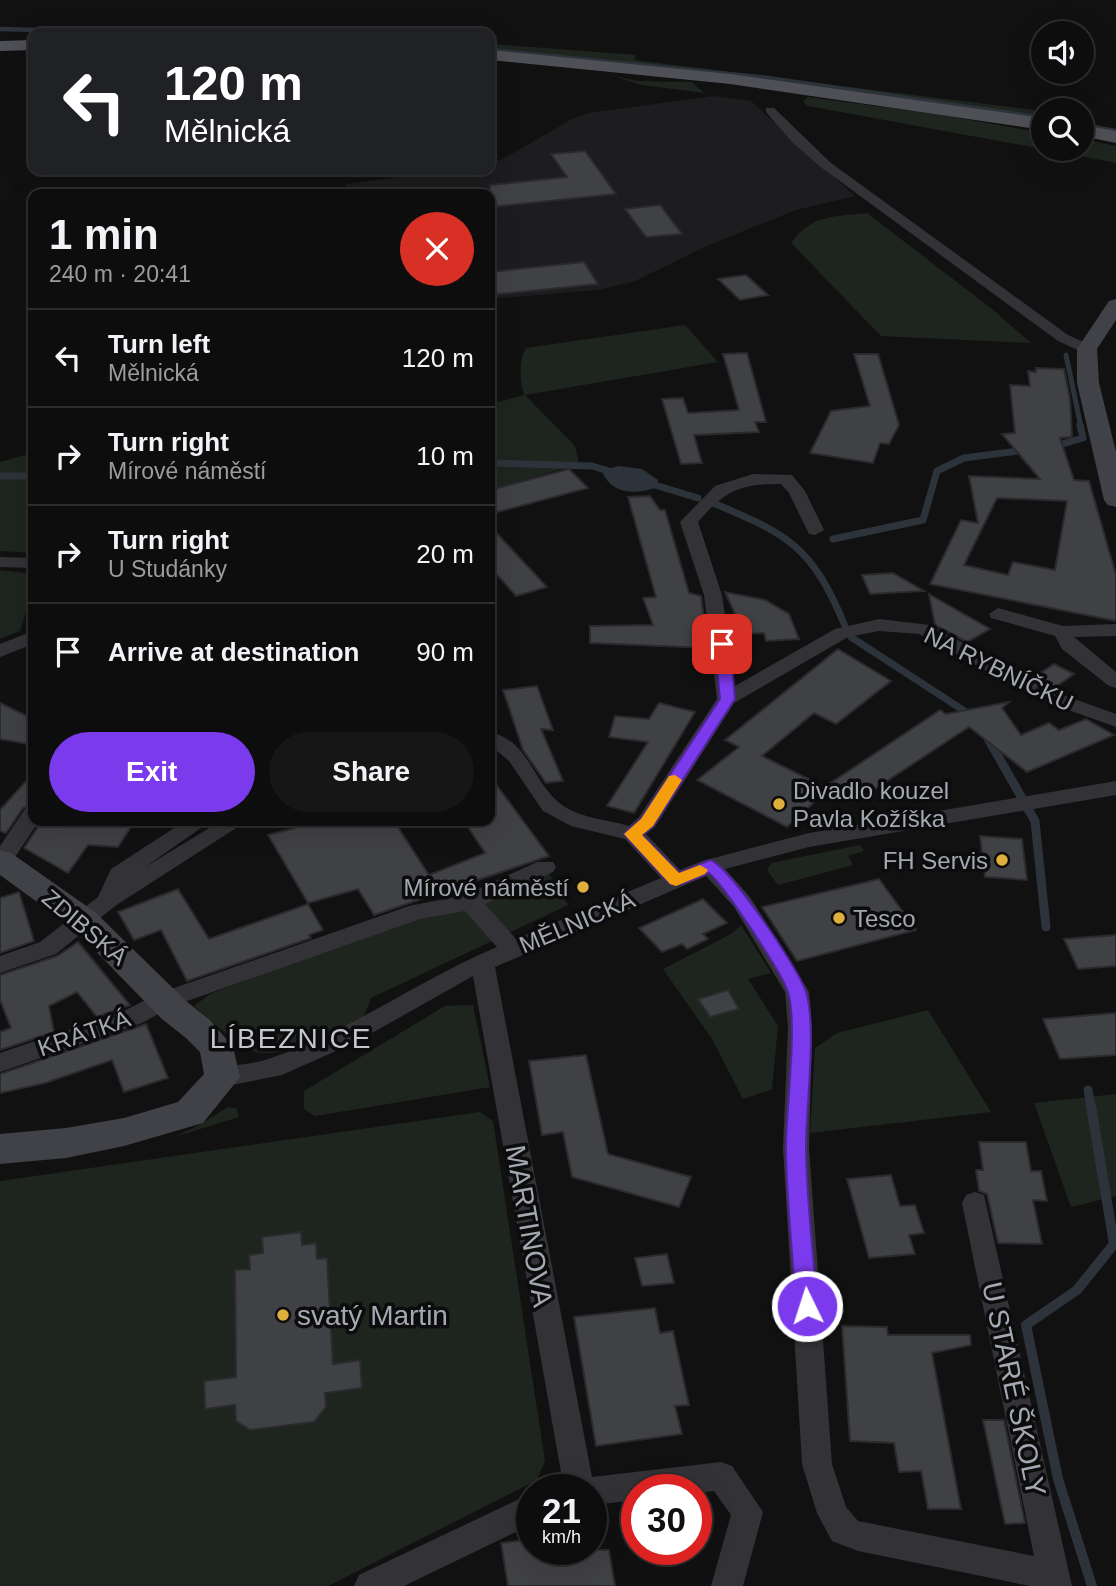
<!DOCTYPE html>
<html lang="en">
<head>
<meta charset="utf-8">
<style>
  :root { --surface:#0d0d0e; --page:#161617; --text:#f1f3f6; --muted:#9a9c9e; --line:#2d2d2e; --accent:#7c3aed }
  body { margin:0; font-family:Helvetica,sans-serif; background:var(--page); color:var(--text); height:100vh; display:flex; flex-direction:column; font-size:26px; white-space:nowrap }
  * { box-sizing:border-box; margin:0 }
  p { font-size:23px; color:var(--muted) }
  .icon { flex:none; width:38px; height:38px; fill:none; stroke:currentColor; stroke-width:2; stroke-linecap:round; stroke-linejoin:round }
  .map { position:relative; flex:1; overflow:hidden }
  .sheet { position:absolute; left:28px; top:189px; width:467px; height:637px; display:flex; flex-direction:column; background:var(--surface); border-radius:14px; box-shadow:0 7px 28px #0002,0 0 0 2px var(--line) }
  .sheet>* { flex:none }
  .banner { position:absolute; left:28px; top:28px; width:467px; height:147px; border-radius:14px; box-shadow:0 7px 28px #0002,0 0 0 2px var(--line); background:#202124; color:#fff; overflow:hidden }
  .controls { position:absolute; left:1031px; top:21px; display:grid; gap:14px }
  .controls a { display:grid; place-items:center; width:63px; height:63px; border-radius:50%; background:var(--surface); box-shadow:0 7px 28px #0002,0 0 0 2px var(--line); font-size:35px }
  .speed { position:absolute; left:516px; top:1474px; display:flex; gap:14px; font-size:35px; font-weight:700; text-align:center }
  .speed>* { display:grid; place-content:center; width:91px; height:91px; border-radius:50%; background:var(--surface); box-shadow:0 7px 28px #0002,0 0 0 2px var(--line); line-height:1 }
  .speed small { font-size:18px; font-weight:400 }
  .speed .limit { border:10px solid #d22; background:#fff; color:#111 }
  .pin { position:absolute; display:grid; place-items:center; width:60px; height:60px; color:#fff; margin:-30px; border-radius:14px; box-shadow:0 4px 10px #0006 }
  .me { position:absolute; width:77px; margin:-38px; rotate:356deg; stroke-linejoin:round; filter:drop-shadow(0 0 5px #0008) }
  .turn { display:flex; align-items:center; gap:24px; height:147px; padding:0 21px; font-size:32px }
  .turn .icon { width:91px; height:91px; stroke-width:2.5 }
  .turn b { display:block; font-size:49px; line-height:60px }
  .round { display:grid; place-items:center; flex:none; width:74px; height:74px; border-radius:37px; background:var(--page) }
  .head { display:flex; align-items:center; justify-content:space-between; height:119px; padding:0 21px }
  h1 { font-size:42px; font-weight:600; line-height:52px }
  .cta { display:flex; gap:14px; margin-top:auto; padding:14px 21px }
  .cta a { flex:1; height:80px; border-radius:42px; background:var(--accent); color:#fff; font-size:28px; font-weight:600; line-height:80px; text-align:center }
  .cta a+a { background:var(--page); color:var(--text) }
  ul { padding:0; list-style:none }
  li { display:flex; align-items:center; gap:21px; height:98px; padding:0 21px; border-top:2px solid var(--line) }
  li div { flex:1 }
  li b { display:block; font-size:26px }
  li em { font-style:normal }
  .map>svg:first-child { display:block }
  .built { fill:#1d1d1f }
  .green { fill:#1e251f }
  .water { fill:#2c333a }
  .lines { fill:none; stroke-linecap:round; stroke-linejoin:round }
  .stream-far4 { stroke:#2c333a; stroke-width:4.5 }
  .stream-far3 { stroke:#2c333a; stroke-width:5 }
  .stream-far2 { stroke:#2c333a; stroke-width:7 }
  .stream-far1 { stroke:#2c333a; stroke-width:9 }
  .stream { stroke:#2c333a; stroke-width:10 }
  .building { fill:#404145; stroke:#2b2b2e; stroke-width:2; fill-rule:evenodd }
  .street { fill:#333337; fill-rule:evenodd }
  .secondary { fill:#414247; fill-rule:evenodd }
  .primary { fill:#4f5056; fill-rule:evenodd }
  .route { fill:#7c3aed; stroke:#51269a; stroke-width:2 }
  .slow { fill:#f59e0b }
  .poi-dot { fill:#dfaf3d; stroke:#0c0c0d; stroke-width:2.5 }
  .labels { text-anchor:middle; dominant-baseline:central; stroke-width:7; stroke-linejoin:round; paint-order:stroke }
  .street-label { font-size:24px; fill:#a4a8b2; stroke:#0c0c0d }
  .poi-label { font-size:24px; fill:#a4a8b2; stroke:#0c0c0d; text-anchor:start }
  .quarter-label { font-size:28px; letter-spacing:2px; fill:#c4c7ce; stroke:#0c0c0d }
  .near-street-label { font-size:28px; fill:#a4a8b2; stroke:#0c0c0d }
  .near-poi-label { font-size:28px; fill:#a4a8b2; stroke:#0c0c0d; text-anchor:start }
</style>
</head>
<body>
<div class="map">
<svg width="1116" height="1586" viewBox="0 0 1116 1586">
  <rect width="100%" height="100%" fill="#111112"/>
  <polygon class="built" points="713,96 751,101 855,196 796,210 709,245 633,282 597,290 490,299 490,194 350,194 346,184 451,170 490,170 490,163 503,159 572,119 589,113"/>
  <g class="green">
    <polygon points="78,26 327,33 83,33"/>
    <polygon points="490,44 636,55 635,60 1043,111 1043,120 737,76 490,53"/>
    <polygon points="614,76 638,81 691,82 705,93 641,85"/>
    <polygon points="808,97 942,115 1043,133 1043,149 808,106 803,102"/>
    <polygon points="1082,139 1116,146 1116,163 1044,149 1082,149"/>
    <path d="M867 213 992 309 1031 343 881 336 791 243C812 214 834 217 867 213Z"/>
    <path d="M685 325 718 362 525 395 575 446 579 464 490 490V404L524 395C520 380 518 362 526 348Z"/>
    <polygon points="33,453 33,553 0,551 0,462"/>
    <polygon points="0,570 33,574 33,591 20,631 0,639"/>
    <polygon points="860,845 864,851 848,856 853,865 778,885 767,870 771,863"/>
    <path d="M545 867 568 905 371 998 364 1016C339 1029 279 1064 251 1050 230 1040 212 1021 194 1006L210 994Z"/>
    <polygon points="741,925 771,973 748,979 778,1026 772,1089 743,1099 712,1039 663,969 731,934"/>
    <polygon points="473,1005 490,1087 315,1116 304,1109 304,1091 445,1006"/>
    <polygon points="928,1010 991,1112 810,1133 815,1048 837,1033"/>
    <polygon points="1116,1094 1116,1196 1071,1207 1034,1103"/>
    <polygon points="228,1107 236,1108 239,1117 171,1138 194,1128"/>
    <polygon points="480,1112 493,1121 545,1461 537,1480 328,1586 0,1586 0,1181"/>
  </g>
  <path class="water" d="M618 466 642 469 658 480 657 487C637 495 611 495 602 471Z"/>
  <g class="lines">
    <g class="stream-far4">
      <polyline points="0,29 152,33"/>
      <polyline points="490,50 768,78 1043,118"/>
      <polyline points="1082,125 1116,131"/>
    </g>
    <polyline class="stream-far3" points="1066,355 1081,427"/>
    <g class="stream-far2">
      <polyline points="1052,447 1083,438 1080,425"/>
      <polyline points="490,463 592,466 612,472"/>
      <polyline points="0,476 33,476"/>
      <polyline points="648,483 698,498"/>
      <path d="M713 503C790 535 812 547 845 626"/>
      <polyline points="833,539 923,520 937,471 964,458 1026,450"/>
      <polyline points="851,637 972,716"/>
    </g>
    <g class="stream-far1">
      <polyline points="986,735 1035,821 1046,927"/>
      <polyline points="1088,1090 1091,1107"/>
    </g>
    <polyline class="stream" points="1091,1106 1114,1244 1077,1290 1026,1325 1058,1479 1092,1586"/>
  </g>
  <g class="building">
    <polygon points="585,151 616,194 490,207 490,185 567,177 551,154"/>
    <polygon points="660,205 682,234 646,237 625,209"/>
    <polygon points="584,262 598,284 490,295 490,272"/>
    <polygon points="746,275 768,295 740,300 718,279"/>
    <polygon points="747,353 766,422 755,422 759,432 694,435 702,463 681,464 662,399 683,398 688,413 739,410 723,354"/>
    <polygon points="854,354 878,354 899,425 889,444 880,443 873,463 810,453 831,411 870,406"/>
    <path d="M1036 368 1064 369 1070 399 1072 437 1060 438 1074 480 1089 481 1116 575V621L930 584 961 520 978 523 969 476 1040 479 1002 434 1015 433 1010 385 1030 386 1028 371 1036 372ZM997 498 1067 501 1055 570 1013 562 1008 575 964 565Z"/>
    <polygon points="569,469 588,488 490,514 490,490"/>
    <polygon points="650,496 660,510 665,510 689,593 701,596 708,648 590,643 590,626 653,625 643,598 656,597 628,497"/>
    <polygon points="490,526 547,587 516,596 490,567"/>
    <polygon points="893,573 924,591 870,594 862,575"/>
    <polygon points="725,592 765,600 789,614 799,639 766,641 764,633 744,634"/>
    <polygon points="929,594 990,629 967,642 935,625"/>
    <polygon points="838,649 891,681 836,724 814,713 762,756 829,789 787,827 697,780 739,747 725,740"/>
    <polygon points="1054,664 1074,674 1053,689 1033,678"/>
    <polygon points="537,686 553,730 541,729 563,781 546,783 523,750 503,690"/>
    <polygon points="1009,702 1002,708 1021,735 1049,723 1059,730 1086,719 1114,735 1027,772 969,727 855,802 826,786 940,710 946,714"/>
    <polygon points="0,703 33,719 33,745 0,739"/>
    <polygon points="659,703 695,712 634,813 607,806 648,742 609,737 615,716 649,719"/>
    <polygon points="33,773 33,805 23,808 6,833 0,831 0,810"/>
    <polygon points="490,776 549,856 374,915 358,889 308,903 268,835 295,828 292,821 394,821 429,875 485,853 464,821 490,821"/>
    <polygon points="42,821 135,821 118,847 88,845 68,873 24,848"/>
    <polygon points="980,836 1022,839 1027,880 985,877"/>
    <polygon points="879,879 916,930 797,961 762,907"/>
    <polygon points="178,889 209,939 308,904 323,930 309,935 311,938 187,981 161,930 134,940 118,912"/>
    <polygon points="19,892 34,941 0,953 0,898"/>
    <polygon points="703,899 727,923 703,934 708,939 687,949 682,944 662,952 639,928"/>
    <polygon points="1116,935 1116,966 1078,969 1064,939"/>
    <polygon points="78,942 130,1005 97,1017 77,992 49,1006 54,1032 0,1050 0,1032 11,1028 0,1000 0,975 57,956"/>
    <polygon points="728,990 739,1009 710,1017 698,999"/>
    <polygon points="1116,1013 1116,1055 1060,1059 1043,1019"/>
    <polygon points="146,1024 168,1078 124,1092 112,1060 45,1083 0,1093 0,1074"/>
    <polygon points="586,1055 608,1154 691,1177 679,1207 572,1177 563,1132 542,1135 529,1061"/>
    <polygon points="979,1142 1026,1142 1031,1171 1041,1171 1047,1201 1033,1200 1042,1244 998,1243 987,1194 979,1191 976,1170 983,1170"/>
    <polygon points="891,1175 900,1206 915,1205 924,1233 909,1235 915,1254 869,1258 847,1179"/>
    <polygon points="301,1232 302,1245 316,1243 317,1259 327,1258 333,1364 360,1360 362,1388 325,1393 326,1407 314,1422 250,1430 236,1421 235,1405 205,1409 204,1381 236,1377 235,1270 250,1269 249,1255 263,1253 262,1237"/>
    <polygon points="667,1254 674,1283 642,1286 635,1258"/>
    <polygon points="655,1308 660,1333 673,1331 689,1405 675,1406 682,1434 596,1446 574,1317"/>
    <polygon points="842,1326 887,1327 888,1335 970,1335 971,1345 932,1353 961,1509 928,1509 921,1471 899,1472 894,1443 850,1441"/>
    <polygon points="983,1420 1004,1420 1025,1523 1005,1524"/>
    <polygon points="532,1539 532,1549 609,1550 615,1586 508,1586 501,1543"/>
  </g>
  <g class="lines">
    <g class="street">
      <polygon points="766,108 774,108 831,163 1068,335 1092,346 1092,352 1082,352 1058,341 822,168 792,142 766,112"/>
      <path d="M753 474 792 475 805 491 824 530 815 535 809 534 789 493 781 484C739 484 726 490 698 522L722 595 735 686 835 629 879 619 930 625 1052 691 1116 714V727L1038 699 919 634 879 631 848 637 734 703 655 827 646 834 680 870 702 861 809 833 1116 781V795L809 847 725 869 750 897 809 992 812 1028 809 1148 832 1464 846 1507 858 1521 1034 1556 962 1203 966 1195 975 1192 984 1195 1072 1586H1030L858 1551 832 1541 817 1513 802 1464 783 1148 788 1028 785 992 734 907 706 876 495 967 592 1477 721 1462 732 1466 763 1512 743 1586H711L731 1515 714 1491 696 1493V1489H637V1500L592 1505V1489H564L473 976 356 1042 282 1075 222 1087 213 1084 210 1077 213 1070C232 1064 253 1065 271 1058 351 1031 420 979 497 947L465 911 420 919 173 1006 142 1023 0 1072V1053L124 1011 157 994 409 906 465 895 537 862H553L556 867 553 872 485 904 516 939 661 878 625 839 571 826 543 811 509 761 490 745V732C528 741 531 777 557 801 576 818 605 819 629 826L639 817 717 699 704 595 680 522 715 486Z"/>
      <polygon points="0,557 33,558 33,568 0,567"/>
      <polygon points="998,608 1063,626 1116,624 1116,636 1074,637 1116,672 1116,688 1109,686 1062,649 1055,636 991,618 989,614"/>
      <polygon points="33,631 33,644 0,657 0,644"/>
      <polygon points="33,807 33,821 39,821 9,866 0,868 0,846 25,809"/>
      <polygon points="185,821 211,821 145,867 221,821 247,821 115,906 56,954 0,973 0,956 40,942 98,897 111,869"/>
      <polygon points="532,1493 532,1524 404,1586 354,1586 359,1575"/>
    </g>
    <g class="secondary">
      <polygon points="1116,299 1116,320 1097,349 1099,383 1116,452 1116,507 1108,505 1104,500 1077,383 1077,349 1109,301"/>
      <polygon points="0,850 11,853 95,912 186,1001 210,1020 233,1047 240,1077 203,1123 124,1146 66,1158 0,1164 0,1134 66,1128 124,1118 178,1102 204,1074 200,1052 186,1038 162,1019 73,928 0,875"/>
    </g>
    <g class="primary">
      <polygon points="33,40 33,50 0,51 0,41"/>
      <polygon points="490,50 730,74 1043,118 1043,130 730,84 490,60"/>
      <polygon points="1082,125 1116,131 1116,143 1082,136"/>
    </g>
  </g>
  <path class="route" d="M722 639 730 644 735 699 653 826 642 835 679 873 710 860C729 865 800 971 806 992 817 1027 806 1107 806 1146 806 1199 814 1253 817 1306L814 1312 807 1315 799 1312 796 1306C793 1253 786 1199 786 1146 786 1109 798 1024 788 992 782 973 724 885 709 873L682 884H670L624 834 641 819 720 699 715 644Z"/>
  <polygon class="slow" points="675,775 682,780 653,826 642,835 679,873 700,865 708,870 705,874 676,886 670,884 624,834 641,819 669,776"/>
  <g class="poi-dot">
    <circle cx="779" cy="804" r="7"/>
    <circle cx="1002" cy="860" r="7"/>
    <circle cx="583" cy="887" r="7"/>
    <circle cx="839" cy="918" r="7"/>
    <circle cx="283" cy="1315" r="7"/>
  </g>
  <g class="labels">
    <g class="street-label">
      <text transform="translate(999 669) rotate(26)">NA RYBNÍČKU</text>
      <text transform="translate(577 922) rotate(-23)">MĚLNICKÁ</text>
      <text transform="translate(85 927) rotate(40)">ZDIBSKÁ</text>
      <text transform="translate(84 1033) rotate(-19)">KRÁTKÁ</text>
    </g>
    <g class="poi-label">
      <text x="793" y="790">Divadlo kouzel<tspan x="793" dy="28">Pavla Kožíška</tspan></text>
      <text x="988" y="860" text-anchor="end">FH Servis</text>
      <text x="569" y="887" text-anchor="end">Mírové náměstí</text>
      <text x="853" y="918">Tesco</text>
    </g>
    <g class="quarter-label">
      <text x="291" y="1038">LÍBEZNICE</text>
    </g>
    <g class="near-street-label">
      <text transform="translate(529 1226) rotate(80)">MARTINOVA</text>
      <text transform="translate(1014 1389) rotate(78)">U STARÉ ŠKOLY</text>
    </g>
    <g class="near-poi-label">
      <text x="297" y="1315">svatý Martin</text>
    </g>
  </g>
</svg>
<div class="controls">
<a><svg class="icon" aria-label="sound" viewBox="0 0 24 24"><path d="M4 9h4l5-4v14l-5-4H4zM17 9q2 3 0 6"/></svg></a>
<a><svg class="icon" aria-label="search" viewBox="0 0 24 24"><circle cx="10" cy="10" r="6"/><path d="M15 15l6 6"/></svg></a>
</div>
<div class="speed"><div>21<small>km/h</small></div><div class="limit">30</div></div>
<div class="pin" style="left:722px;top:644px;background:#d93025"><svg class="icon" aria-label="arrive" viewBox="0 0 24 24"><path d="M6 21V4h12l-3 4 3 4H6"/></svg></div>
<svg class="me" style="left:807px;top:1306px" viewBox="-20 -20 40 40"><circle r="17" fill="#7c3aed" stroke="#fff" stroke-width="3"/><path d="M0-11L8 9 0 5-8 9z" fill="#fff"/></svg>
<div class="banner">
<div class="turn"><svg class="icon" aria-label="left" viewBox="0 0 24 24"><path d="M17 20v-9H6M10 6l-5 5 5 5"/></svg><div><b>120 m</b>Mělnická</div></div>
</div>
<section class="sheet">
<div class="head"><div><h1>1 min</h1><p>240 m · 20:41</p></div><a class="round" style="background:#d93025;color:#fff"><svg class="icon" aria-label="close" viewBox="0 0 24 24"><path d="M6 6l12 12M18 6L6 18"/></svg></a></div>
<ul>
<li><svg class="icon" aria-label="left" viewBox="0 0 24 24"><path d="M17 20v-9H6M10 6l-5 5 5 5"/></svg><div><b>Turn left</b><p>Mělnická</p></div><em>120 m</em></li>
<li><svg class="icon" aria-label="right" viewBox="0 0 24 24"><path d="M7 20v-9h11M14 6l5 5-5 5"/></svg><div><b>Turn right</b><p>Mírové náměstí</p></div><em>10 m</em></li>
<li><svg class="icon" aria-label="right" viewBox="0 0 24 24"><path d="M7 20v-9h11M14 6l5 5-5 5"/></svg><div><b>Turn right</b><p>U Studánky</p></div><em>20 m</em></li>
<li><svg class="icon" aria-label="arrive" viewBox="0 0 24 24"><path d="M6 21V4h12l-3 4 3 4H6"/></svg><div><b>Arrive at destination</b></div><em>90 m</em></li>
</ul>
<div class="cta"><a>Exit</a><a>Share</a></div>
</section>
</div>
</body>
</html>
